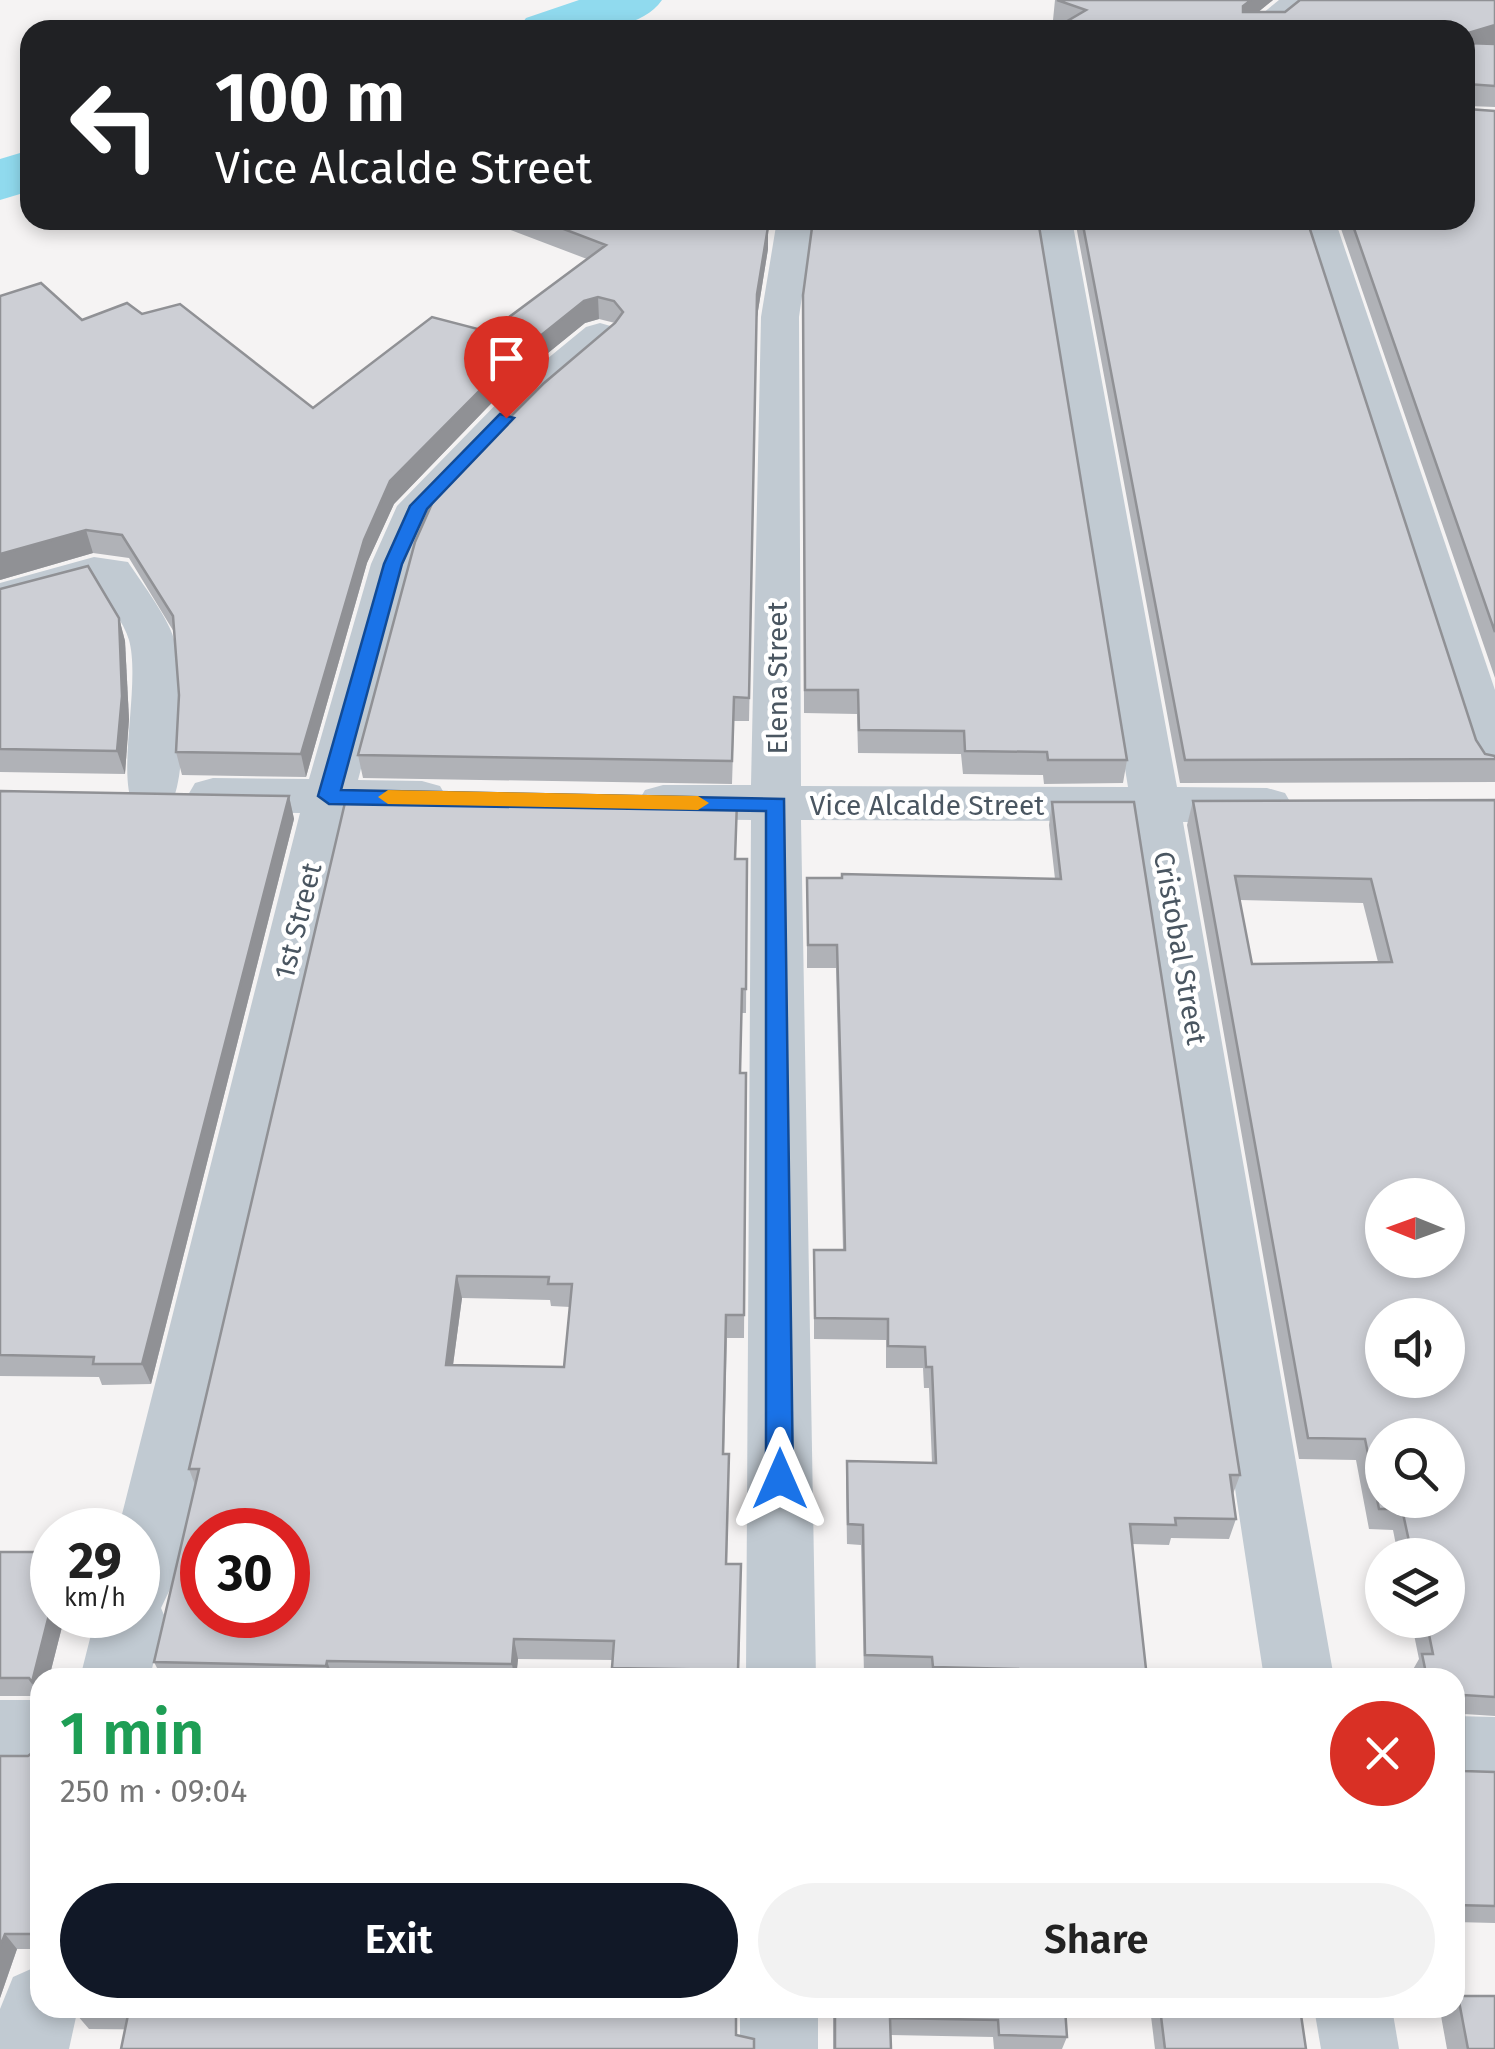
<!DOCTYPE html>
<html lang="en">
<head>
<meta charset="utf-8">
<style>
  :root { --surface:#fff; --page:#f2f2f2; --text:#222; --muted:#767676; --accent:#111827 }
  body { margin:0; font-family:"Fira Sans",sans-serif; background:var(--page); color:var(--text); height:100vh; display:flex; flex-direction:column; font-size:38px; white-space:nowrap }
  * { box-sizing:border-box; margin:0 }
  p { font-size:32px; color:var(--muted) }
  .icon { flex:none; width:55px; height:55px; fill:none; stroke:currentColor; stroke-width:2; stroke-linecap:round; stroke-linejoin:round }
  .map { position:relative; flex:1; overflow:hidden }
  .drawer { position:absolute; left:30px; top:1668px; width:1435px; height:350px; display:flex; flex-direction:column; background:var(--surface); border-radius:30px; box-shadow:0 5px 15px #0003 }
  .drawer>* { flex:none }
  .top-card { position:absolute; left:20px; top:20px; width:1455px; height:210px; border-radius:30px; box-shadow:0 5px 15px #0003; background:#202124; color:#fff; overflow:hidden }
  .needle { width:65px; rotate:271deg }
  .tools { position:absolute; left:1365px; top:1178px; display:grid; gap:20px }
  .tools a { display:grid; place-items:center; width:100px; height:100px; border-radius:50%; background:var(--surface); box-shadow:0 5px 15px #0003; font-size:50px }
  .speed { position:absolute; left:30px; top:1508px; display:flex; gap:20px; font-size:50px; font-weight:700; text-align:center }
  .speed>* { display:grid; place-content:center; width:130px; height:130px; border-radius:50%; background:var(--surface); box-shadow:0 5px 15px #0003; line-height:1 }
  .speed small { font-size:25px; font-weight:400 }
  .speed .limit { border:15px solid #d22; background:#fff; color:#111 }
  .pin { position:absolute; display:grid; place-items:center; width:85px; height:85px; color:#fff; margin:-102px -42px; border-radius:50% 50% 50% 0; rotate:-45deg; box-shadow:0 0 10px #0007 }
  .pin .icon { rotate:45deg }
  .me { position:absolute; width:110px; margin:-55px; rotate:0deg; stroke-linejoin:round; filter:drop-shadow(0 0 8px #0008) }
  .turn { display:flex; align-items:center; gap:35px; height:210px; padding:0 30px; font-size:45px }
  .turn .icon { width:130px; height:130px; stroke-width:2.5 }
  .turn b { display:block; font-size:70px; line-height:85px }
  .round { display:grid; place-items:center; flex:none; width:105px; height:105px; border-radius:52px; background:var(--page) }
  .headline { display:flex; align-items:center; justify-content:space-between; height:170px; padding:0 30px }
  h1 { font-size:60px; font-weight:600; line-height:75px; color:#1e9e55 }
  .cta { display:flex; gap:20px; margin-top:auto; padding:20px 30px }
  .cta a { flex:1; height:115px; border-radius:60px; background:var(--accent); color:#fff; font-size:40px; font-weight:600; line-height:115px; text-align:center }
  .cta a+a { background:var(--page); color:var(--text) }
  .map>svg:first-child { display:block }
  .lines { fill:none; stroke-linecap:round; stroke-linejoin:round }
  .river { fill:#90daee; fill-rule:evenodd }
  .minor { fill:#c1cad2; fill-rule:evenodd }
  .wall { fill:#b0b2b7; fill-rule:evenodd }
  .shaded-wall { fill:#909195 }
  .building { fill:#cdcfd5; stroke:#909195; stroke-width:2.5; fill-rule:evenodd }
  .route { fill:#1a73e8; stroke:#114b97; stroke-width:2.5 }
  .slow { fill:#f59e0b }
  .labels { text-anchor:middle; dominant-baseline:central; stroke-width:9; stroke-linejoin:round; paint-order:stroke }
  .street-label { font-size:28px; fill:#4a5661; stroke:#fff }
</style>
</head>
<body>
<div class="map">
<svg width="1495" height="2049" viewBox="0 0 1495 2049">
  <rect width="100%" height="100%" fill="#f5f3f3"/>
  <g class="lines">
    <g class="river">
      <path d="M579 0H662C636 38 559 30 517 30L526 18Z"/>
      <polygon points="30,150 30,191 0,200 0,159"/>
    </g>
    <g class="minor">
      <polygon points="1279,0 1316,0 1279,30 1242,30"/>
      <polygon points="777,220 813,220 799,317 801,786 1128,787 1036,220 1072,220 1177,787 1267,788 1285,793 1292,805 1285,817 1267,822 1183,822 1334,1678 1264,1678 1133,821 801,820 816,1678 746,1678 751,820 663,819 645,814 638,802 645,790 663,785 751,785 761,317"/>
      <polygon points="1299,220 1335,220 1495,690 1495,778 1478,774 1471,762"/>
      <polygon points="600,323 614,327 620,335 614,343 542,404 438,511 415,564 358,780 422,781 440,786 447,798 440,810 422,815 350,814 172,1585 161,1608 164,1615 150,1678 80,1678 96,1615 138,1615 138,1530 118,1530 300,813 213,812 195,807 188,795 195,783 213,778 309,779 371,564 397,506 514,386 586,327"/>
      <path d="M94 557 128 562C141 582 171 621 175 643 183 679 188 776 170 806L152 811 134 806C116 776 141 683 129 640 124 622 107 602 97 585L0 611V583Z"/>
      <rect x="0" y="1700" width="40" height="70"/>
      <polygon points="1455,1716 1495,1717 1495,1787 1455,1786"/>
      <polygon points="40,1965 40,2008 78,2008 69,2049 0,2049 0,2009 13,1977"/>
      <rect x="740" y="2008" width="78" height="41"/>
      <polygon points="1314,2008 1392,2008 1399,2049 1321,2049"/>
    </g>
  </g>
  <g class="wall">
    <polygon points="1055,0 1273,0 1258,12 1285,12 1495,0 1495,107 1468,106 1468,109 1495,111 1495,678 1338,220 1465,220 1063,23 1053,20"/>
    <polygon points="484,220 725,220 768,227 768,249 757,317 749,721 734,721 732,784 363,778 358,755 615,323 599,319 585,323 511,383 394,504 367,563 306,777 182,775 176,752 179,695 174,632 129,558 93,553 0,580 82,320 142,314 313,408 489,332 587,259"/>
    <polygon points="1075,220 1307,220 1476,740 1485,754 1495,756 1495,782 1180,783"/>
    <polygon points="803,317 1127,760 1123,783 1044,784 1043,775 963,774 961,754 858,753 857,714 804,713"/>
    <polygon points="0,589 119,618 125,641 129,719 125,774 0,772"/>
    <polygon points="0,791 289,796 294,819 151,1384 102,1385 99,1377 0,1376"/>
    <path d="M1495 800V1716L1464 1714V1771L1495 1772V1923L1455 1922V1678H1412L1411 1673 1419 1659 1411 1620H1448V1555H1398L1393 1530 1369 1529 1356 1460 1299 1459 1187 825 1193 801ZM1240 900 1363 903 1378 962 1252 964Z"/>
    <polygon points="1052,802 1240,1475 1233,1494 1236,1519 1229,1539 1171,1538 1169,1545 1132,1544 1147,1678 929,1678 929,1675 864,1674 861,1545 847,1544 846,1482 847,1461 932,1463 929,1388 924,1388 923,1368 886,1368 886,1340 814,1339 814,1250 843,1250 836,968 807,968 807,878 1055,879 1049,825"/>
    <path d="M736 859H747L746 1013H742L740 1073H746L744 1338H727L724 1454H729L727 1564H741L739 1678H614L613 1660 518 1659 516 1678H162L154 1662 195 1485 189 1469ZM462 1298 550 1300 551 1306 570 1307 564 1367 453 1365Z"/>
    <polygon points="0,1552 52,1615 65,1615 49,1678 40,1678 40,1696 0,1696"/>
    <polygon points="40,1736 40,1949 17,1949 0,1998 0,1756 28,1756 32,1753"/>
    <polygon points="1458,1996 1495,2049 1447,2049 1441,2016 1448,2008 1455,2008 1455,2000"/>
    <polygon points="79,2008 738,2008 736,2008 736,2035 89,2029 77,2015"/>
    <polygon points="833,2008 1065,2008 1067,2037 1062,2049 994,2049 993,2037 891,2035 891,2049 833,2049"/>
    <polygon points="1150,2008 1300,2008 1306,2049 1155,2049"/>
  </g>
  <g class="shaded-wall">
    <polygon points="1251,0 1273,0 1240,27 1243,6"/>
    <polygon points="1495,25 1495,44 1465,53 1465,34"/>
    <polygon points="768,227 768,249 757,317 749,721 757,294"/>
    <polygon points="598,297 599,319 585,323 511,383 394,504 367,563 306,777 301,754 364,540 390,481 509,361 584,301"/>
    <polygon points="86,530 93,553 0,580 0,554"/>
    <polygon points="119,618 125,641 129,719 125,774 117,751"/>
    <polygon points="289,796 294,819 151,1384 142,1364"/>
    <polygon points="457,1276 462,1298 450,1387 446,1365"/>
    <polygon points="52,1603 52,1615 65,1615 49,1678 40,1678 40,1694 32,1682"/>
    <polygon points="514,1639 518,1659 516,1678 514,1678 512,1664"/>
    <polygon points="327,1661 333,1678 330,1678 326,1666"/>
    <polygon points="5,1934 17,1949 0,1998 0,1947"/>
  </g>
  <g class="building">
    <polygon points="1057,0 1251,0 1243,6 1243,12 1285,12 1300,0 1495,0 1495,25 1465,34 1465,30 1052,30 1086,10"/>
    <polygon points="1465,43 1495,44 1495,86 1468,84 1468,109 1495,111 1495,632 1351,220 1465,220"/>
    <polygon points="540,220 725,220 768,227 757,294 749,698 734,697 732,761 358,755 415,542 438,490 543,384 615,323 623,312 614,301 598,297 584,301 509,361 390,481 364,540 301,754 176,752 179,695 173,616 122,535 86,530 0,554 0,296 41,283 82,320 127,303 142,314 180,304 313,408 432,317 489,332 606,245"/>
    <polygon points="813,220 1038,220 1127,760 1048,760 1047,752 965,751 964,731 859,730 858,690 805,690 803,295"/>
    <polygon points="1082,220 1307,220 1476,740 1485,754 1495,756 1495,759 1185,760"/>
    <polygon points="88,566 119,618 122,696 117,751 0,749 0,589"/>
    <polygon points="0,791 289,796 142,1364 93,1364 94,1357 0,1355"/>
    <path d="M347 794 737 801 735 859H747L746 989H742L740 1073H746L744 1315H726L723 1454H729L726 1564H741L738 1670 612 1668 614 1641 514 1639 512 1664 327 1661 326 1666 154 1662 199 1469H189ZM457 1276 549 1277 548 1284H572L564 1367 446 1365ZM202 1530H288V1615H202Z"/>
    <path d="M1495 800V1697L1464 1695V1771L1495 1772V1906L1455 1905V1678H1427L1422 1654H1433L1426 1620H1448V1555H1412L1402 1509H1379L1365 1439 1308 1438 1193 801ZM1235 876 1371 879 1392 962 1252 964ZM1382 1195H1448V1260H1382ZM1382 1315H1448V1380H1382ZM1382 1435H1448V1500H1382Z"/>
    <polygon points="1052,802 1134,802 1240,1475 1230,1475 1236,1519 1175,1518 1176,1525 1130,1524 1147,1678 1018,1678 1018,1669 933,1667 932,1657 865,1655 863,1525 848,1524 847,1461 936,1463 932,1367 926,1367 925,1347 888,1346 888,1319 815,1318 814,1250 845,1250 843,1158 837,945 808,945 807,878 842,878 842,874 1061,879"/>
    <polygon points="0,1552 52,1552 52,1603 32,1682 29,1678 0,1678"/>
    <polygon points="32,1735 40,1736 40,1934 5,1934 0,1947 0,1756 28,1756 32,1753"/>
    <polygon points="1458,1996 1495,1996 1495,2049 1468,2049"/>
    <polygon points="79,2008 736,2008 736,2035 754,2039 754,2049 121,2049 128,2015 77,2015"/>
    <polygon points="835,2008 1065,2008 1067,2037 999,2035 998,2020 890,2018 891,2049 835,2049"/>
    <polygon points="1160,2008 1300,2008 1306,2049 1165,2049"/>
  </g>
  <polygon class="route" points="500,414 514,418 427,509 402,564 341,790 784,799 793,1479 789,1488 780,1491 770,1488 766,1479 766,811 329,804 318,796 384,564 410,506"/>
  <polygon class="slow" points="388,790 698,796 709,803 698,810 388,804 378,797"/>
  <g class="labels">
    <g class="street-label">
      <text transform="translate(777 678) rotate(-90)">Elena Street</text>
      <text x="927" y="805">Vice Alcalde Street</text>
      <text transform="translate(298 921) rotate(-76)">1st Street</text>
      <text transform="translate(1180 948) rotate(80)">Cristobal Street</text>
    </g>
  </g>
</svg>
<div class="tools">
<a><svg class="needle" viewBox="-14 -14 28 28"><path d="M0-13l5 13h-10z" fill="#e53935"/><path d="M0 13l5-13h-10z" fill="#767676"/></svg></a>
<a><svg class="icon" aria-label="sound" viewBox="0 0 24 24"><path d="M4 9h4l5-4v14l-5-4H4zM17 9q2 3 0 6"/></svg></a>
<a><svg class="icon" aria-label="search" viewBox="0 0 24 24"><circle cx="10" cy="10" r="6"/><path d="M15 15l6 6"/></svg></a>
<a><svg class="icon" aria-label="layers" viewBox="0 0 24 24"><path d="M12 4l9 5-9 5-9-5zM3 14l9 5 9-5"/></svg></a>
</div>
<div class="speed"><div>29<small>km/h</small></div><div class="limit">30</div></div>
<div class="pin" style="left:506px;top:418px;background:#d93025"><svg class="icon" aria-label="arrive" viewBox="0 0 24 24"><path d="M6 21V4h12l-3 4 3 4H6"/></svg></div>
<svg class="me" style="left:780px;top:1479px" viewBox="-20 -20 40 40"><path d="M0-17L14 15 0 8-14 15z" fill="#1a73e8" stroke="#fff" stroke-width="4"/></svg>
<div class="top-card">
<div class="turn"><svg class="icon" aria-label="left" viewBox="0 0 24 24"><path d="M17 20v-9H6M10 6l-5 5 5 5"/></svg><div><b>100 m</b>Vice Alcalde Street</div></div>
</div>
<section class="drawer">
<div class="headline"><div><h1>1 min</h1><p>250 m · 09:04</p></div><a class="round" style="background:#d93025;color:#fff"><svg class="icon" aria-label="close" viewBox="0 0 24 24"><path d="M6 6l12 12M18 6L6 18"/></svg></a></div>
<div class="cta"><a>Exit</a><a>Share</a></div>
</section>
</div>
</body>
</html>
